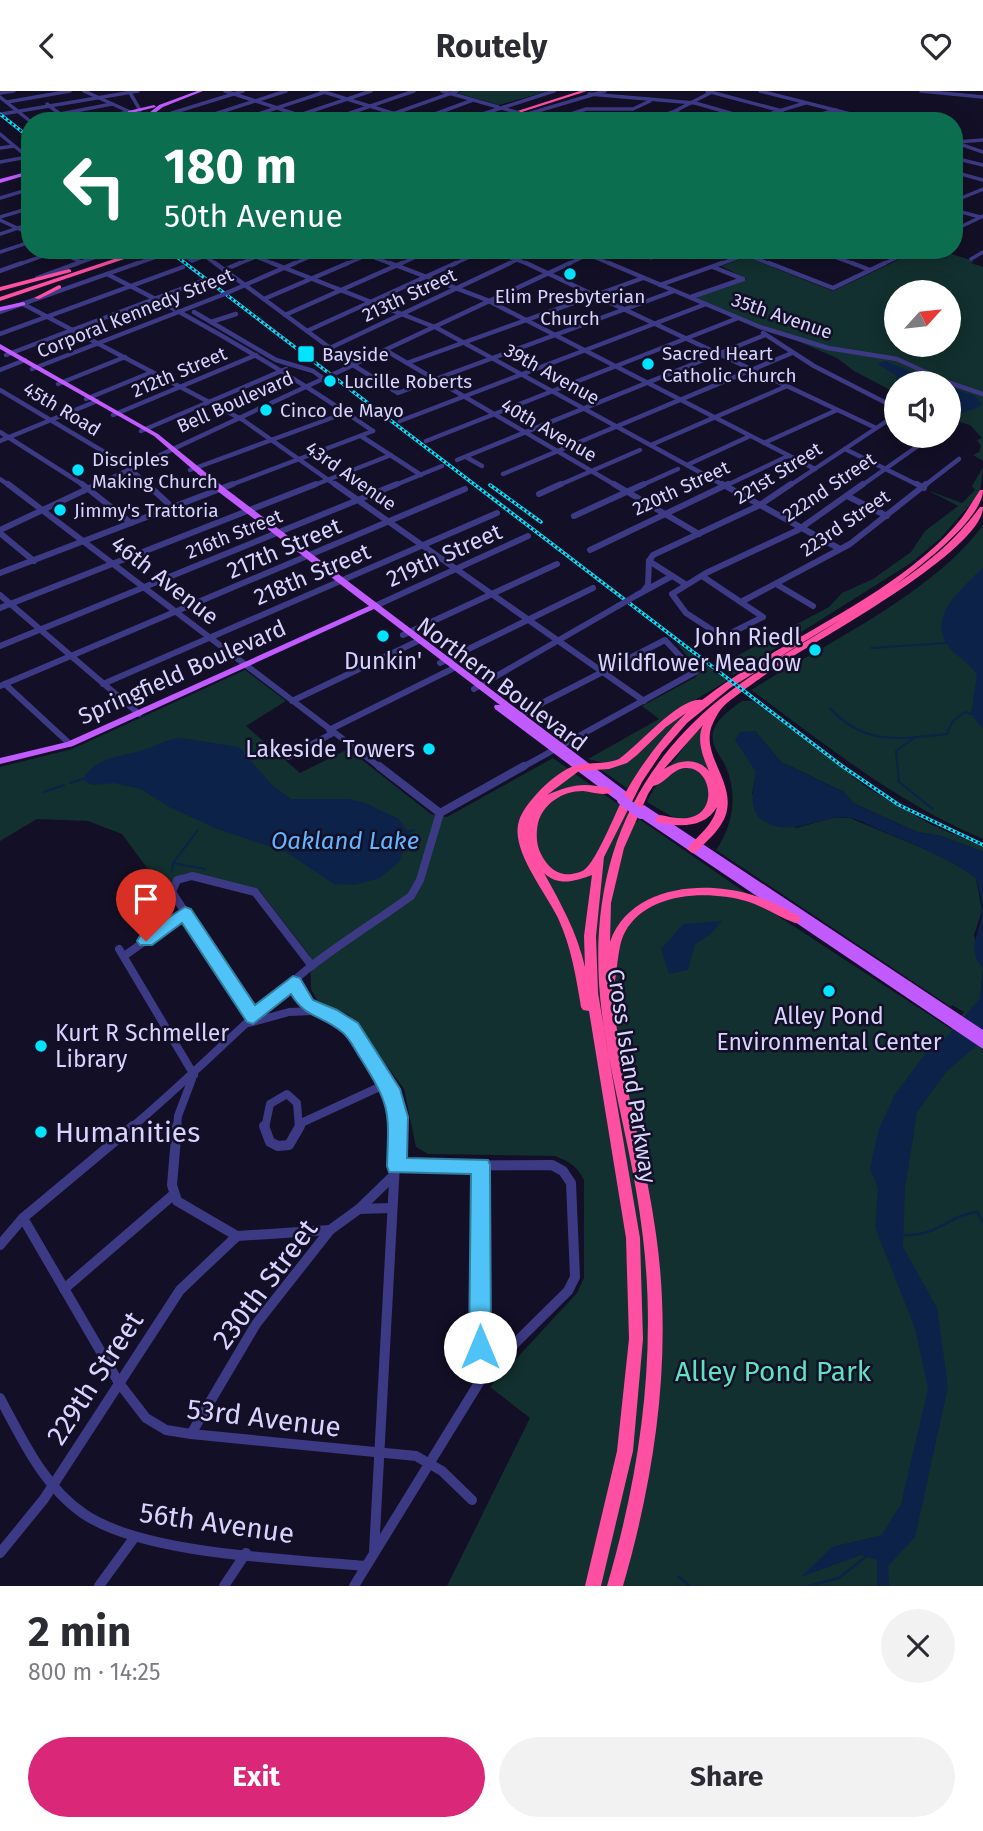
<!DOCTYPE html>
<html lang="en">
<head>
<meta charset="utf-8">
<style>
  :root { --surface:#fff; --page:#f2f2f3; --text:#2b2b33; --muted:#7c7c81; --accent:#db2777 }
  body { margin:0; font-family:"Fira Sans",sans-serif; background:var(--page); color:var(--text); height:100vh; display:flex; flex-direction:column; font-size:26px; white-space:nowrap }
  * { box-sizing:border-box; margin:0 }
  p { font-size:23px; color:var(--muted) }
  .icon { flex:none; width:38px; height:38px; fill:none; stroke:currentColor; stroke-width:2; stroke-linecap:round; stroke-linejoin:round }
  .map { position:relative; height:1495px; overflow:hidden }
  .sheet { display:flex; flex-direction:column; background:var(--surface); flex:1 }
  .sheet>* { flex:none }
  .top-card { position:absolute; left:21px; top:21px; width:942px; height:147px; border-radius:28px; box-shadow:0 4px 18px #0003; background:#0b6e4f; color:#fff; overflow:hidden }
  .needle { width:46px; rotate:63deg }
  .buttons { position:absolute; left:884px; top:189px; display:grid; gap:14px }
  .buttons a { display:grid; place-items:center; width:77px; height:77px; border-radius:50%; background:var(--surface); box-shadow:0 4px 18px #0003; font-size:35px }
  .pin { position:absolute; display:grid; place-items:center; width:60px; height:60px; color:#fff; margin:-72px -30px; border-radius:50% 50% 50% 0; rotate:-45deg; box-shadow:0 0 7px #0007 }
  .pin .icon { rotate:45deg }
  .me { position:absolute; width:77px; margin:-38px; rotate:0deg; stroke-linejoin:round; filter:drop-shadow(0 0 5px #0008) }
  .turn { display:flex; align-items:center; gap:24px; height:147px; padding:0 28px; font-size:32px }
  .turn .icon { width:91px; height:91px; stroke-width:2.5 }
  .turn b { display:block; font-size:49px; line-height:60px }
  .round { display:grid; place-items:center; flex:none; width:74px; height:74px; border-radius:37px; background:var(--page) }
  .summary { display:flex; align-items:center; justify-content:space-between; height:119px; padding:0 28px }
  h1 { font-size:42px; font-weight:700; line-height:52px }
  .cta { display:flex; gap:14px; margin-top:auto; padding:14px 28px }
  .cta a { flex:1; height:80px; border-radius:42px; background:var(--accent); color:#fff; font-size:28px; font-weight:700; line-height:80px; text-align:center }
  .cta a+a { background:var(--page); color:var(--text) }
  header { display:flex; justify-content:space-between; align-items:center; height:91px; padding:0 28px; background:var(--surface); font-size:32px; font-weight:700 }
  .map>svg:first-child { display:block }
  .green { fill:#12302f; fill-rule:evenodd }
  .water { fill:#0c2248 }
  .lines { fill:none; stroke-linecap:round; stroke-linejoin:round }
  .stream-far1 { stroke:#0c2248; stroke-width:2 }
  .stream { stroke:#0c2248; stroke-width:2.5 }
  .minor-far4 { stroke:#3d3a85; stroke-width:3.5 }
  .minor-far3 { stroke:#3d3a85; stroke-width:4.5 }
  .minor-far2 { stroke:#3d3a85; stroke-width:6 }
  .minor-far1 { stroke:#3d3a85; stroke-width:8 }
  .minor { stroke:#3d3a85; stroke-width:10 }
  .major { fill:#c25bff; fill-rule:evenodd }
  .highway { fill:#ff4fa3; fill-rule:evenodd }
  .rail-casing { stroke:#00e5ff; stroke-width:3.5 }
  .rail { stroke:#130f26; stroke-width:2; stroke-dasharray:2.5; stroke-linecap:butt }
  .minor-bridge-far2 { stroke:#3d3a85; stroke-width:3.5 }
  .minor-bridge-far1 { stroke:#3d3a85; stroke-width:4.5 }
  .minor-bridge { stroke:#3d3a85; stroke-width:6 }
  .major-bridge { stroke:#c25bff; stroke-width:10 }
  .route { fill:#4fc3f7; stroke:#337fa1; stroke-width:2 }
  .poi-dot { fill:#00e5ff; stroke:#130f26; stroke-width:2.5 }
  .labels { text-anchor:middle; dominant-baseline:central; stroke-width:5; stroke-linejoin:round; paint-order:stroke }
  .far-street-label { font-size:19px; fill:#d9d4ff; stroke:#130f26 }
  .far-poi-label { font-size:19px; fill:#d9d4ff; stroke:#130f26; text-anchor:start }
  .street-label { font-size:23px; fill:#d9d4ff; stroke:#130f26 }
  .poi-label { font-size:23px; fill:#d9d4ff; stroke:#130f26; text-anchor:end }
  .water-label { font-size:24px; font-style:italic; fill:#62b6ff; stroke:#130f26 }
  .near-poi-label { font-size:28px; fill:#d9d4ff; stroke:#130f26; text-anchor:start }
  .near-street-label { font-size:28px; fill:#d9d4ff; stroke:#130f26 }
  .near-park-label { font-size:28px; fill:#5fe0c0; stroke:#130f26 }
</style>
</head>
<body>
<header><svg class="icon" aria-label="back" viewBox="0 0 24 24"><path d="M15 5l-7 7 7 7"/></svg>Routely<svg class="icon" aria-label="heart" viewBox="0 0 24 24"><path d="M12 20l-8-8c-3-5 5-10 8-4 3-6 11-1 8 4z"/></svg></header>
<div class="map">
<svg width="983" height="1495" viewBox="0 0 983 1495">
  <rect width="100%" height="100%" fill="#130f26"/>
  <g class="green">
    <polygon points="463,0 548,0 499,14 457,2"/>
    <path d="M919 159 945 161 974 170 971 172 983 176V370L973 364 979 361 981 355 977 349 982 347 970 334 949 328 948 292H896V302L854 280 837 267 695 206 747 188 721 175 747 166 833 200ZM896 201H948V254H896Z"/>
    <polygon points="983,376 980,402 941,447 911,472 733,584 721,575 726,571 719,567 722,564 733,567 829,516 842,502 873,488 911,461 925,440 958,415 927,399 962,412 975,399 972,395"/>
    <path d="M983 434V748C897 712 826 654 751 599 823 554 934 502 983 434Z"/>
    <polygon points="676,551 727,590 688,613 618,670 608,673 588,668 659,628 642,615 696,586 698,579"/>
    <path d="M245 579 286 610 246 635 300 682 348 658 431 723 447 726 553 667 619 714 637 731 639 728 749 804H746L951 938 964 921 952 914 951 916 716 759C733 735 738 704 726 676 721 665 710 655 713 641 716 628 731 618 742 610H753L869 698 930 733 983 756V761L941 745 917 741 853 712 844 701 781 671 755 640 756 682 752 703 796 737 832 727H850L951 769 976 787 982 820 974 844 983 878 980 907 983 953 979 956 983 959V1495H447L530 1327 490 1296 577 1202 584 1187V1089C577 1075 570 1071 555 1065L428 1063 416 1056 404 998 349 924 317 909 311 898 310 865 259 799 190 782 183 783 163 799 122 743 88 730 37 728 0 750V676L72 658Z"/>
    <polygon points="684,623 628,698 600,678 608,677"/>
    <path d="M703 631C698 652 707 668 715 688L696 671 670 675Z"/>
    <path d="M688 674 706 684 711 710 700 725 676 728 647 711C656 691 667 681 688 674Z"/>
  </g>
  <g class="water">
    <polygon points="885,270 938,292 899,292 894,283 877,273"/>
    <polygon points="949,296 975,305 982,312 981,315 959,323 949,321"/>
    <path d="M983 476V638L971 623 977 584C967 568 954 565 947 553 928 522 964 497 983 476Z"/>
    <path d="M755 640 781 671 844 701 853 712 917 741 941 745 983 761V949L946 981 917 1021 905 1098 903 1156 937 1217 948 1296 915 1446 888 1475 889 1495H877V1469L861 1464 801 1486 832 1456 882 1444 901 1413 928 1298 915 1237 875 1136 878 1097 870 1077 878 1041 894 1005 928 959 948 945 980 907 983 878C965 855 981 843 982 820 983 810 978 797 976 787 946 766 913 753 880 739 870 735 859 728 850 727 821 723 794 747 765 731 747 721 753 697 756 681L735 649 740 641Z"/>
    <path d="M181 647 239 656 271 693 291 708H348L365 712 399 728 409 743 399 771 380 787 354 794 334 793 286 761 217 738 169 716 141 698 113 692 92 694 83 689C92 668 120 665 140 660 155 656 165 648 181 647Z"/>
    <polygon points="722,830 711,843 695,853 688,879 669,883 661,858 683,833"/>
  </g>
  <g class="lines">
    <g class="stream-far1">
      <polyline points="871,557 946,552"/>
      <path d="M830 617C864 655 900 648 947 643L953 630 965 621 971 623"/>
      <polyline points="914,647 896,660 899,691 933,718"/>
      <polyline points="70,692 83,688"/>
      <polyline points="44,701 64,694"/>
      <polyline points="198,739 173,772 205,778"/>
      <polyline points="408,741 414,739"/>
      <polyline points="172,781 173,772"/>
    </g>
    <g class="stream">
      <path d="M902 1144C941 1145 946 1125 977 1121L983 1131"/>
      <polyline points="679,1486 690,1495"/>
      <polyline points="808,1495 839,1487 868,1464"/>
    </g>
    <g class="minor-far4">
      <polyline points="84,0 130,21 169,30"/>
      <polyline points="129,0 140,19"/>
      <polyline points="225,0 317,30"/>
      <polyline points="321,0 418,30"/>
      <polyline points="442,0 498,16"/>
      <polyline points="707,0 782,20"/>
      <polyline points="760,0 878,30"/>
      <polyline points="921,0 983,6"/>
      <polyline points="0,2 14,0"/>
      <polyline points="589,3 695,12 758,30"/>
      <polyline points="0,6 30,30"/>
      <polyline points="7,11 70,0"/>
      <polyline points="47,13 69,30"/>
      <polyline points="674,21 692,26 695,30"/>
      <polyline points="2,23 138,0"/>
      <polyline points="60,23 112,13"/>
      <polyline points="523,23 546,30"/>
      <polyline points="571,23 625,30"/>
      <polyline points="156,27 243,0"/>
      <polyline points="753,28 805,12"/>
      <polyline points="83,30 129,21"/>
      <polyline points="193,30 286,0"/>
      <polyline points="237,30 325,1"/>
      <polyline points="282,30 371,0"/>
      <polyline points="327,30 414,0"/>
      <polyline points="373,30 457,0"/>
      <polyline points="416,30 473,9"/>
      <polyline points="461,30 554,0"/>
      <polyline points="504,30 605,0"/>
      <polyline points="550,30 586,18 633,18 650,10"/>
      <polyline points="646,30 673,21 712,1"/>
      <polyline points="796,30 836,19"/>
      <polyline points="0,43 30,68"/>
      <polyline points="954,51 983,61"/>
      <polyline points="956,51 983,49"/>
      <polyline points="0,57 14,55"/>
      <polyline points="954,67 983,74"/>
      <polyline points="0,71 27,66"/>
      <polyline points="954,81 983,89"/>
      <polyline points="0,107 30,98"/>
      <polyline points="954,110 983,98"/>
      <polyline points="954,119 980,126"/>
      <polyline points="0,126 30,117"/>
      <polyline points="0,129 30,143"/>
      <polyline points="954,139 983,125"/>
      <polyline points="0,143 30,133"/>
      <polyline points="176,159 192,170 220,159"/>
      <polyline points="238,159 277,174"/>
      <polyline points="354,159 394,174"/>
      <polyline points="488,159 531,174"/>
      <polyline points="577,159 613,174"/>
      <polyline points="632,159 651,167"/>
      <polyline points="734,159 773,174"/>
      <polyline points="815,159 857,174"/>
      <polyline points="869,159 893,168"/>
      <polyline points="57,160 81,171"/>
      <polyline points="0,161 30,151"/>
      <polyline points="205,165 217,174"/>
      <polyline points="971,168 983,161"/>
      <polyline points="17,174 60,159"/>
      <polyline points="73,174 116,159"/>
      <polyline points="133,174 162,164"/>
      <polyline points="236,174 273,159"/>
      <polyline points="291,174 326,159"/>
      <polyline points="344,174 379,159"/>
      <polyline points="398,174 432,159"/>
      <polyline points="452,174 485,159"/>
      <polyline points="506,174 538,159"/>
      <polyline points="566,174 598,159"/>
      <polyline points="717,174 760,159"/>
      <polyline points="881,174 913,159"/>
    </g>
    <g class="minor-far3">
      <polyline points="215,172 353,274 398,302 674,200"/>
      <polyline points="272,172 437,237 725,395"/>
      <polyline points="390,172 487,209 815,378"/>
      <polyline points="526,172 876,337"/>
      <polyline points="609,172 760,236 828,257 897,268 947,291 983,303"/>
      <polyline points="769,172 833,197 885,172"/>
      <polyline points="852,172 870,179"/>
      <polyline points="713,176 743,188"/>
      <polyline points="224,179 240,172"/>
      <polyline points="0,180 22,172"/>
      <path d="M107 183C200 230 288 281 373 340"/>
      <polyline points="37,187 78,172"/>
      <polyline points="660,194 722,172"/>
      <polyline points="229,201 295,172"/>
      <polyline points="691,206 743,188"/>
      <polyline points="264,208 348,172"/>
      <polyline points="23,213 243,329 337,395"/>
      <polyline points="0,221 138,172"/>
      <polyline points="194,221 276,269 313,280 324,288"/>
      <polyline points="285,224 402,172"/>
      <polyline points="211,231 236,223"/>
      <polyline points="307,240 456,172"/>
      <polyline points="763,242 814,275 896,317"/>
      <polyline points="0,243 183,176"/>
      <polyline points="330,257 510,172"/>
      <polyline points="385,259 617,395"/>
      <polyline points="6,264 202,190"/>
      <polyline points="407,272 643,187"/>
      <polyline points="32,278 222,204"/>
      <polyline points="0,279 25,269"/>
      <polyline points="336,282 570,172"/>
      <polyline points="58,293 125,266"/>
      <polyline points="0,299 126,374 149,395"/>
      <polyline points="86,308 152,281"/>
      <polyline points="113,324 256,264"/>
      <polyline points="400,330 706,213"/>
      <polyline points="141,340 286,278"/>
      <polyline points="0,341 85,395"/>
      <polyline points="361,345 421,384"/>
      <polyline points="0,350 97,310"/>
      <polyline points="426,350 738,227"/>
      <polyline points="764,352 837,319"/>
      <polyline points="651,354 787,295"/>
      <polyline points="845,358 920,395"/>
      <polyline points="466,366 482,375"/>
      <polyline points="457,369 765,244"/>
      <polyline points="687,374 750,345"/>
      <polyline points="190,379 345,322"/>
      <polyline points="503,383 792,262"/>
      <polyline points="0,388 10,395"/>
      <polyline points="94,395 329,285"/>
      <polyline points="228,395 373,340"/>
      <polyline points="312,395 391,364"/>
      <polyline points="393,395 442,375"/>
      <polyline points="557,395 640,359"/>
      <polyline points="640,395 678,378"/>
      <polyline points="725,395 788,365"/>
      <polyline points="789,395 896,324"/>
      <polyline points="861,395 932,345"/>
      <polyline points="924,395 959,368"/>
    </g>
    <g class="minor-far2">
      <polyline points="8,393 381,677"/>
      <polyline points="82,393 131,432"/>
      <polyline points="147,393 173,417"/>
      <polyline points="335,393 644,610"/>
      <polyline points="614,393 699,443"/>
      <polyline points="722,393 840,458"/>
      <polyline points="917,393 924,397"/>
      <polyline points="539,403 561,393"/>
      <polyline points="847,405 887,425"/>
      <polyline points="574,425 644,393"/>
      <polyline points="0,439 98,393"/>
      <polyline points="0,442 34,470"/>
      <polyline points="590,459 728,393"/>
      <polyline points="649,470 653,464 760,414 791,393"/>
      <polyline points="649,470 685,493"/>
      <polyline points="0,482 233,393"/>
      <polyline points="702,485 763,526 723,546 686,522 672,503 706,482 798,439 863,393"/>
      <polyline points="776,493 813,515"/>
      <polyline points="644,499 648,494 649,470"/>
      <polyline points="0,504 139,623"/>
      <polyline points="637,504 672,485"/>
      <polyline points="741,511 850,453 926,393"/>
      <polyline points="375,515 528,445"/>
      <polyline points="0,517 316,393"/>
      <polyline points="403,544 557,473"/>
      <polyline points="0,555 397,393"/>
      <polyline points="440,572 593,497"/>
      <polyline points="5,593 70,653"/>
      <polyline points="103,593 497,422"/>
      <polyline points="0,595 465,398"/>
      <polyline points="474,598 618,515"/>
      <polyline points="292,610 420,549"/>
      <polyline points="517,626 541,613"/>
      <polyline points="329,639 456,576"/>
      <polyline points="288,666 333,642"/>
      <polyline points="521,677 695,581 665,549 544,611"/>
    </g>
    <g class="minor-far1">
      <polyline points="379,675 440,722"/>
      <polyline points="440,722 524,675"/>
      <polyline points="119,858 194,984"/>
      <polyline points="124,865 185,822"/>
      <path d="M293 891C303 915 322 917 342 930 372 949 399 1001 397 1037"/>
      <polyline points="253,926 172,801 177,789 192,785 255,801 312,875"/>
      <polyline points="249,932 289,921 313,920"/>
      <polyline points="299,1033 388,992"/>
      <path d="M131 1037C193 985 248 927 310 876 342 851 378 829 411 805L420 789 440 722"/>
      <polyline points="177,1037 178,1025 192,988"/>
      <polyline points="265,1037 270,1013 287,1003 297,1012 299,1037"/>
    </g>
    <g class="minor">
      <polyline points="177,1035 172,1094 177,1110 237,1145 330,1139"/>
      <polyline points="264,1035 270,1051 278,1055 289,1054 300,1035"/>
      <polyline points="481,1074 480,1257 485,1282"/>
      <polyline points="359,1118 391,1117"/>
      <polyline points="23,1127 119,1292 146,1327 166,1339 191,1343 416,1365 442,1380 472,1409"/>
      <polyline points="0,1154 23,1127 133,1035"/>
      <polyline points="64,1198 173,1104"/>
      <path d="M0 1307C22 1348 44 1396 84 1423 144 1464 291 1468 366 1475"/>
      <polyline points="191,1343 256,1233 330,1139 359,1118 393,1085"/>
      <polyline points="374,1461 397,1035"/>
      <polyline points="0,1462 44,1408 180,1199 237,1145"/>
      <polyline points="99,1495 134,1447"/>
      <polyline points="224,1495 246,1462"/>
      <polyline points="354,1495 485,1282 568,1200 575,1186 571,1092 563,1080 552,1074 396,1075"/>
    </g>
    <g class="major">
      <polygon points="197,0 203,0 163,16 144,30 139,30 159,14"/>
      <polygon points="154,14 156,16 132,22 131,30 127,30 128,20"/>
      <polygon points="30,80 30,83 0,92 0,88"/>
      <polygon points="23,211 25,212 25,214 0,220 0,216"/>
      <polygon points="0,253 158,343 226,398 628,702 630,704 625,707 627,709 625,711 619,711 495,618 494,616 495,614 500,614 374,518 73,655 0,673 0,667 67,651 369,515 220,402 154,345 0,258"/>
      <polygon points="644,714 983,939 983,958 638,725 636,723 638,721 642,720 639,717"/>
    </g>
    <g class="highway">
      <polygon points="580,0 587,0 494,30 486,30"/>
      <polygon points="141,159 151,159 0,210 0,206"/>
      <polygon points="69,178 71,179 71,181 0,200 0,196"/>
      <polygon points="59,194 61,195 61,197 39,208 34,207"/>
      <path d="M980 399H983C983 428 918 477 895 494 928 472 957 448 980 416H983C983 458 826 544 789 568 768 581 748 596 728 611 720 618 718 622 713 632 699 661 733 688 727 719 724 736 708 749 696 761L692 762 687 758C698 744 713 735 717 716 704 738 678 736 656 731L655 728 660 724C670 726 682 729 692 726 718 719 711 675 685 677 672 678 665 693 653 695L648 703 624 757 611 812 610 851C629 796 701 789 749 803 767 808 783 817 799 825L801 828 799 831 795 832C778 826 763 815 746 810 707 799 647 801 625 841 616 857 618 890 612 898 619 981 645 1061 656 1143 673 1261 656 1381 623 1495H607C640 1382 657 1265 643 1147 635 1071 612 998 602 923 586 798 620 689 720 608 758 578 800 553 842 528L730 597 687 632 662 661 642 691 604 766 596 845 598 902 640 1147 643 1248 633 1360 601 1495H585L617 1360 629 1248 626 1147 589 920 583 919 581 916C576 886 571 855 558 827 546 802 513 762 518 734 520 723 527 714 534 706 543 695 555 685 567 678 584 669 603 675 619 668 638 655 680 605 702 609 780 548 890 509 956 434 965 424 972 411 980 399ZM686 622C663 645 643 671 627 699 618 715 597 770 584 779 579 782 570 784 564 783 553 781 546 773 541 763 536 754 536 742 538 732 543 713 562 700 583 700 593 701 605 706 613 700 608 696 604 696 597 695 576 692 565 697 547 704L579 680 609 678 627 672 637 664 666 636ZM703 634C696 649 703 666 709 680 697 666 679 669 664 678ZM544 782C559 796 575 790 592 784L584 845 585 876C577 841 561 813 544 782Z"/>
    </g>
    <defs>
      <g id="rail">
        <polyline points="0,23 30,47"/>
        <polyline points="168,159 842,675 899,714 983,754"/>
        <polyline points="490,394 541,431"/>
      </g>
    </defs>
    <use href="#rail" class="rail-casing"/>
    <use href="#rail" class="rail"/>
    <polyline class="minor-bridge-far2" points="502,17 519,22"/>
    <g class="minor-bridge-far1">
      <polyline points="222,204 229,201"/>
      <polyline points="329,285 336,282"/>
    </g>
    <polyline class="minor-bridge" points="618,515 637,504"/>
    <polyline class="major-bridge" points="622,709 641,723"/>
  </g>
  <path class="route" d="M185 816 191 818 255 914 293 885 300 887 313 909 337 919 358 932 400 998 408 1026 407 1067 488 1069 490 1074 491 1256 488 1264 480 1267 473 1264 469 1256 471 1083 389 1081 387 1075C389 1020 391 1016 361 968 355 959 350 947 342 941 322 924 305 927 291 903L253 933 247 931 182 832 152 854H140L137 850 140 845Z"/>
  <g class="poi-dot">
    <circle cx="570" cy="183" r="7"/>
    <rect x="297" y="254" width="18" height="18" rx="3.5"/>
    <circle cx="648" cy="273" r="7"/>
    <circle cx="330" cy="290" r="7"/>
    <circle cx="266" cy="319" r="7"/>
    <circle cx="78" cy="379" r="7"/>
    <circle cx="60" cy="419" r="7"/>
    <circle cx="383" cy="545" r="7"/>
    <circle cx="815" cy="559" r="7"/>
    <circle cx="429" cy="658" r="7"/>
    <circle cx="829" cy="900" r="7"/>
    <circle cx="41" cy="955" r="7"/>
    <circle cx="41" cy="1041" r="7"/>
  </g>
  <g class="labels">
    <g class="far-street-label">
      <text transform="translate(409 204) rotate(-25)">213th Street</text>
      <text transform="translate(135 222) rotate(-22)">Corporal Kennedy Street</text>
      <text transform="translate(782 225) rotate(19)">35th Avenue</text>
      <text transform="translate(179 281) rotate(-23)">212th Street</text>
      <text transform="translate(552 283) rotate(29)">39th Avenue</text>
      <text transform="translate(235 311) rotate(-24)">Bell Boulevard</text>
      <text transform="translate(62 318) rotate(31)">45th Road</text>
      <text transform="translate(549 339) rotate(30)">40th Avenue</text>
      <text transform="translate(778 382) rotate(-32)">221st Street</text>
      <text transform="translate(351 385) rotate(35)">43rd Avenue</text>
      <text transform="translate(829 396) rotate(-34)">222nd Street</text>
      <text transform="translate(681 397) rotate(-25)">220th Street</text>
      <text transform="translate(845 432) rotate(-34)">223rd Street</text>
      <text transform="translate(234 443) rotate(-22)">216th Street</text>
    </g>
    <g class="far-poi-label">
      <text x="570" y="205" text-anchor="middle">Elim Presbyterian<tspan x="570" dy="22">Church</tspan></text>
      <text x="662" y="262">Sacred Heart<tspan x="662" dy="22">Catholic Church</tspan></text>
      <text x="322" y="263">Bayside</text>
      <text x="344" y="290">Lucille Roberts</text>
      <text x="280" y="319">Cinco de Mayo</text>
      <text x="92" y="368">Disciples<tspan x="92" dy="22">Making Church</tspan></text>
      <text x="74" y="419">Jimmy's Trattoria</text>
    </g>
    <g class="street-label">
      <text transform="translate(284 457) rotate(-23)">217th Street</text>
      <text transform="translate(444 464) rotate(-24)">219th Street</text>
      <text transform="translate(312 483) rotate(-23)">218th Street</text>
      <text transform="translate(165 489) rotate(38)">46th Avenue</text>
      <text transform="translate(182 581) rotate(-24)">Springfield Boulevard</text>
      <text transform="translate(502 593) rotate(37)">Northern Boulevard</text>
      <text transform="translate(632 985) rotate(81)">Cross Island Parkway</text>
    </g>
    <g class="poi-label">
      <text x="801" y="546">John Riedl<tspan x="801" dy="26">Wildflower Meadow</tspan></text>
      <text x="383" y="570" text-anchor="middle">Dunkin'</text>
      <text x="415" y="658">Lakeside Towers</text>
      <text x="829" y="925" text-anchor="middle">Alley Pond<tspan x="829" dy="26">Environmental Center</tspan></text>
      <text x="55" y="942" text-anchor="start">Kurt R Schmeller<tspan x="55" dy="26">Library</tspan></text>
    </g>
    <g class="water-label">
      <text x="345" y="750">Oakland Lake</text>
    </g>
    <g class="near-poi-label">
      <text x="55" y="1041">Humanities</text>
    </g>
    <g class="near-street-label">
      <text transform="translate(265 1193) rotate(-53)">230th Street</text>
      <text transform="translate(95 1287) rotate(-57)">229th Street</text>
      <text transform="translate(264 1327) rotate(7)">53rd Avenue</text>
      <text transform="translate(217 1432) rotate(8)">56th Avenue</text>
    </g>
    <g class="near-park-label">
      <text x="773" y="1280">Alley Pond Park</text>
    </g>
  </g>
</svg>
<div class="buttons">
<a><svg class="needle" viewBox="-14 -14 28 28"><path d="M0-13l5 13h-10z" fill="#e53935"/><path d="M0 13l5-13h-10z" fill="#7c7c81"/></svg></a>
<a><svg class="icon" aria-label="sound" viewBox="0 0 24 24"><path d="M4 9h4l5-4v14l-5-4H4zM17 9q2 3 0 6"/></svg></a>
</div>
<div class="pin" style="left:146px;top:850px;background:#d93025"><svg class="icon" aria-label="arrive" viewBox="0 0 24 24"><path d="M6 21V4h12l-3 4 3 4H6"/></svg></div>
<svg class="me" style="left:480px;top:1256px" viewBox="-20 -20 40 40"><circle r="19" fill="#fff"/><path d="M0-13L10 11 0 6-10 11z" fill="#4fc3f7"/></svg>
<div class="top-card">
<div class="turn"><svg class="icon" aria-label="left" viewBox="0 0 24 24"><path d="M17 20v-9H6M10 6l-5 5 5 5"/></svg><div><b>180 m</b>50th Avenue</div></div>
</div>
</div>
<section class="sheet">
<div class="summary"><div><h1>2 min</h1><p>800 m · 14:25</p></div><a class="round"><svg class="icon" aria-label="close" viewBox="0 0 24 24"><path d="M6 6l12 12M18 6L6 18"/></svg></a></div>
<div class="cta"><a>Exit</a><a>Share</a></div>
</section>
</body>
</html>
